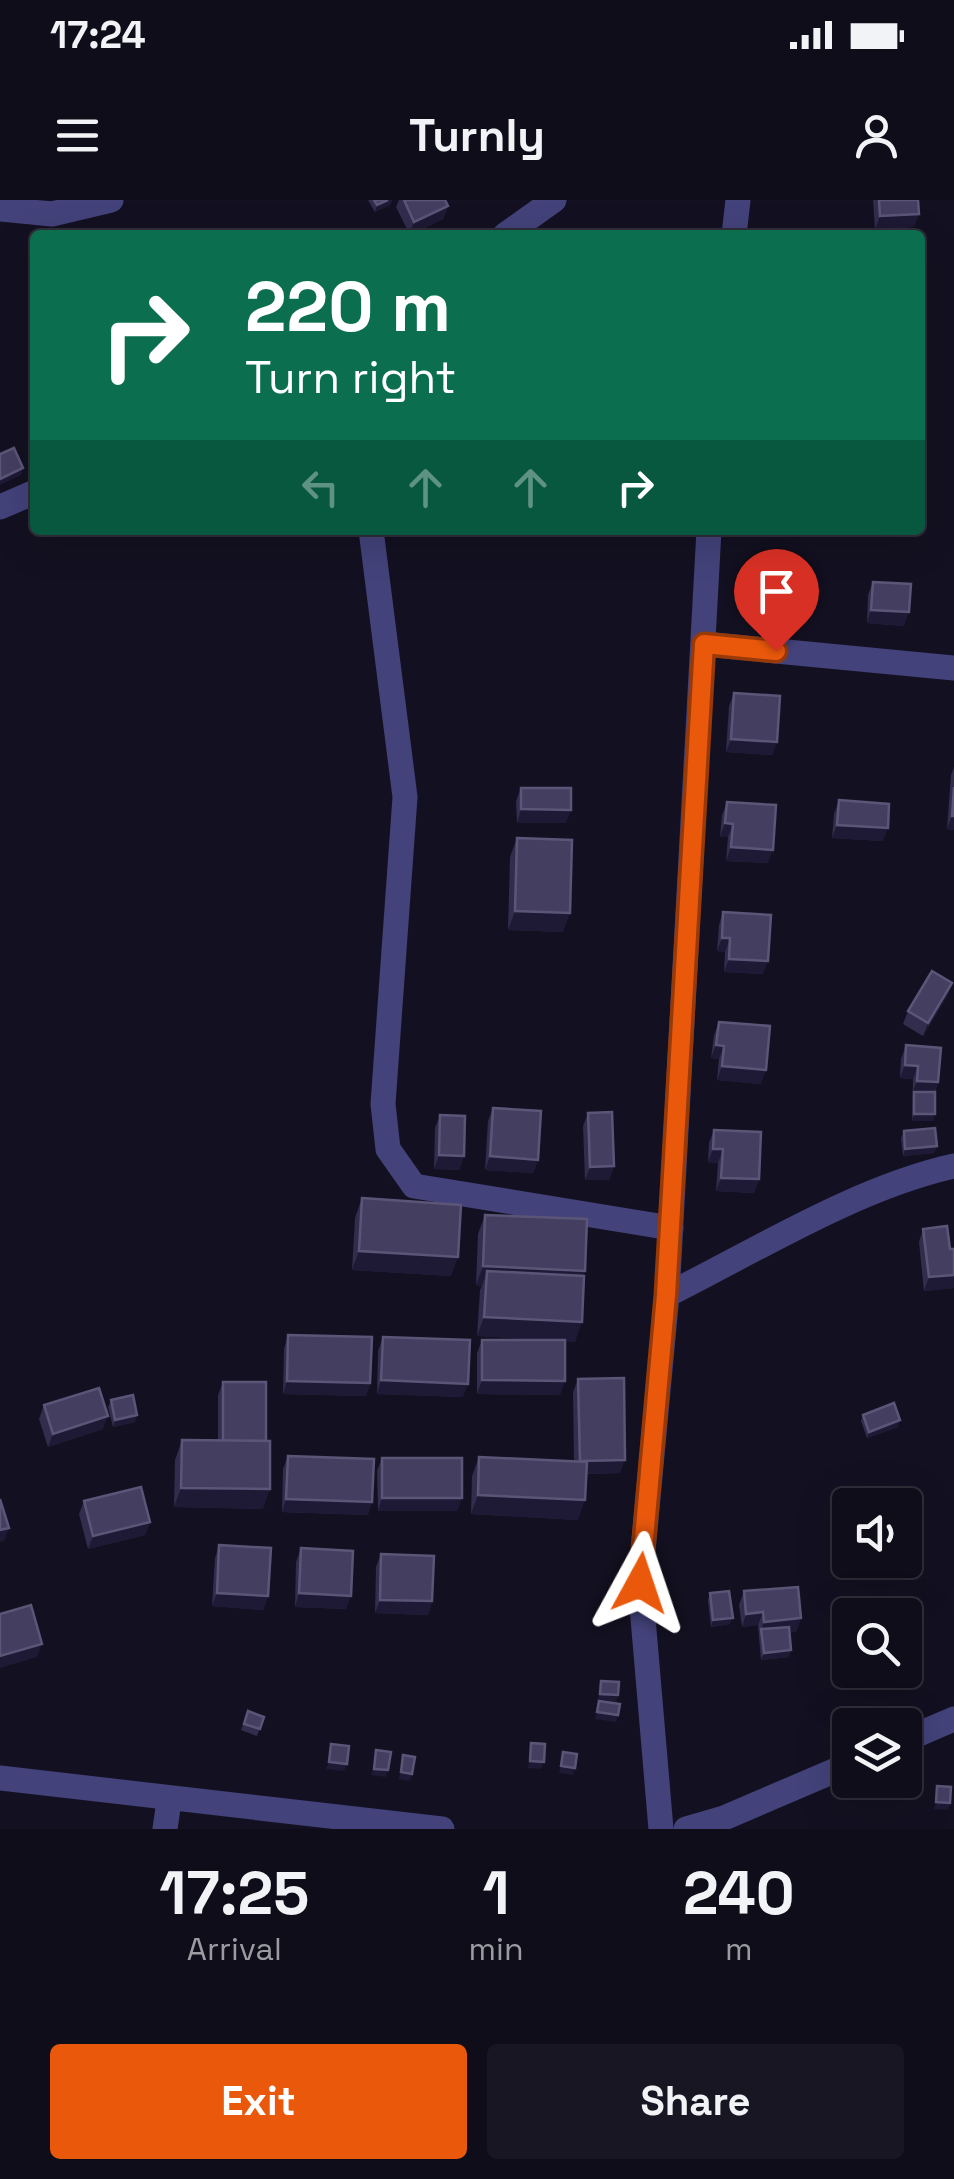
<!DOCTYPE html>
<html lang="en">
<head>
<meta charset="utf-8">
<style>
  :root { --surface:#0e0d19; --page:#171622; --text:#f1f3f6; --muted:#9b9ca2; --line:#2e2d38; --accent:#ea580c }
  body { margin:0; font-family:"Space Grotesk",sans-serif; background:var(--page); color:var(--text); height:100vh; display:flex; flex-direction:column; font-size:38px; white-space:nowrap }
  * { box-sizing:border-box; margin:0 }
  p { font-size:32px; color:var(--muted) }
  .icon { flex:none; width:55px; height:55px; fill:none; stroke:currentColor; stroke-width:2; stroke-linecap:round; stroke-linejoin:round }
  .map { position:relative; height:1629px; overflow:hidden }
  .drawer { display:flex; flex-direction:column; background:var(--surface); flex:1 }
  .drawer>* { flex:none }
  .guide { position:absolute; left:30px; top:30px; width:895px; height:305px; border-radius:10px; box-shadow:0 10px 40px #0002,0 0 0 2px var(--line); background:#0b6e4f; color:#fff; overflow:hidden }
  .tools { position:absolute; left:832px; top:1288px; display:grid; gap:20px }
  .tools a { display:grid; place-items:center; width:90px; height:90px; border-radius:10px; background:var(--surface); box-shadow:0 10px 40px #0002,0 0 0 2px var(--line); font-size:50px }
  .pin { position:absolute; display:grid; place-items:center; width:85px; height:85px; color:#fff; margin:-102px -42px; border-radius:50% 50% 50% 0; rotate:-45deg; box-shadow:0 0 10px #0007 }
  .pin .icon { rotate:45deg }
  .me { position:absolute; width:110px; margin:-55px; rotate:5deg; stroke-linejoin:round; filter:drop-shadow(0 0 8px #0008) }
  .turn { display:flex; align-items:center; gap:35px; height:210px; padding:0 50px; font-size:45px }
  .turn .icon { width:130px; height:130px; stroke-width:2.5 }
  .turn b { display:block; font-size:70px; line-height:85px }
  .lanes { display:flex; align-items:center; height:95px; padding:0 50px; background:#0003; justify-content:center; gap:50px; direction:ltr }
  .lanes .off { opacity:.35 }
  .eta { display:flex; justify-content:space-evenly; align-items:center; height:170px; text-align:center }
  .eta b { font-size:60px; font-weight:700; line-height:70px }
  .cta { display:flex; gap:20px; margin-top:auto; padding:20px 50px }
  .cta a { flex:1; height:115px; border-radius:10px; background:var(--accent); color:#fff; font-size:40px; font-weight:700; line-height:115px; text-align:center }
  .cta a+a { background:var(--page); color:var(--text) }
  .status { display:flex; justify-content:space-between; align-items:center; height:70px; padding:0 50px; background:var(--surface); direction:ltr }
  .status svg { height:28px; fill:currentColor }
  header { display:flex; justify-content:space-between; align-items:center; height:130px; padding:0 50px; background:var(--surface); font-size:45px; font-weight:700 }
  .map>svg:first-child { display:block }
  .lines { fill:none; stroke-linecap:round; stroke-linejoin:round }
  .street { stroke:#43427a; stroke-width:25 }
  .wall { fill:#322c4d }
  .shaded-wall { fill:#1e1934 }
  .building { fill:#443e60; stroke:#5b5678; stroke-width:2.5 }
  .route-casing { stroke:#983908; stroke-width:25 }
  .route { stroke:#ea580c; stroke-width:18 }
</style>
</head>
<body>
<div class="status"><b>17:24</b><svg viewBox="0 0 49 12"><path d="M0 12V9h3v3zM5 12V6h3v6zM10 12V3h3v9zM15 12V0h3v12zM26 1h20v11H26zM47 4h2v5h-2z"/></svg></div>
<header><svg class="icon" aria-label="menu" viewBox="0 0 24 24"><path d="M4 6h16M4 12h16M4 18h16"/></svg>Turnly<svg class="icon" aria-label="person" viewBox="0 0 24 24"><circle cx="12" cy="8" r="4"/><path d="M4 21q1-7 8-7t8 7"/></svg></header>
<div class="map">
<svg width="954" height="1629" viewBox="0 0 954 1629">
  <rect width="100%" height="100%" fill="#131121"/>
  <g class="lines">
    <g class="street">
      <polyline points="0,9 52,14 111,0"/>
      <polyline points="505,35 554,0"/>
      <polyline points="734,35 738,0"/>
      <polyline points="0,307 35,292"/>
      <polyline points="371,330 405,597 383,904 388,949 414,986 671,1028"/>
      <polyline points="704,444 954,468"/>
      <path d="M667 1095C757 1050 856 988 954 966"/>
      <polyline points="905,1540 954,1519"/>
      <polyline points="0,1578 442,1629"/>
      <polyline points="165,1629 169,1601"/>
      <polyline points="661,1629 640,1383 667,1095 709,330"/>
      <polyline points="686,1629 724,1618 850,1564"/>
    </g>
  </g>
  <g class="wall">
    <polygon points="368,0 392,0 390,5 375,12"/>
    <polygon points="399,0 445,0 448,6 443,19 410,35 396,7"/>
    <polygon points="873,0 918,0 914,27 875,29"/>
    <polygon points="873,382 904,426 867,423 868,395"/>
    <polygon points="734,493 777,542 772,555 726,552 729,506"/>
    <polygon points="954,567 954,630 947,629 951,575"/>
    <polygon points="521,588 566,623 517,623 516,601"/>
    <polygon points="839,600 883,641 832,638 834,614"/>
    <polygon points="727,602 768,663 726,661 728,637 720,637 722,615"/>
    <polygon points="517,638 563,732 508,730 510,657"/>
    <polygon points="723,712 763,774 724,772 725,752 717,751 719,725"/>
    <polygon points="952,783 947,796 923,836 903,824 908,811"/>
    <polygon points="719,822 761,884 717,880 719,859 711,858 714,835"/>
    <polygon points="906,845 938,882 935,892 933,921 912,921 913,879 900,878 901,859"/>
    <polygon points="493,908 538,960 533,973 485,970 488,921"/>
    <polygon points="588,913 614,966 609,980 585,980 583,926"/>
    <polygon points="440,915 464,956 459,970 434,969 435,928"/>
    <polygon points="714,930 759,979 754,993 716,991 718,963 708,962 709,943"/>
    <polygon points="904,931 937,946 934,953 903,956 901,938"/>
    <polygon points="362,998 451,1076 352,1070 355,1018"/>
    <polygon points="485,1015 583,1076 575,1142 565,1141 560,1195 477,1194 477,1153 482,1140 551,1140 477,1136 480,1090 482,1086 476,1085 478,1034"/>
    <polygon points="923,1029 950,1049 954,1049 954,1088 924,1091 919,1042"/>
    <polygon points="288,1135 370,1183 366,1196 283,1194 284,1149"/>
    <polygon points="383,1137 463,1197 377,1194 378,1151"/>
    <polygon points="578,1179 620,1273 586,1274 578,1320 471,1314 472,1276 479,1257 574,1261 573,1192"/>
    <polygon points="223,1182 266,1241 263,1309 174,1307 175,1260 182,1240 218,1241 218,1195"/>
    <polygon points="111,1200 135,1222 113,1227 108,1207"/>
    <polygon points="44,1205 103,1229 48,1247 39,1219"/>
    <polygon points="863,1215 898,1227 867,1238 861,1221"/>
    <polygon points="288,1256 368,1315 282,1312 283,1269"/>
    <polygon points="382,1258 457,1311 378,1311 377,1271"/>
    <polygon points="84,1301 150,1322 145,1335 88,1349 79,1314"/>
    <polygon points="219,1345 268,1396 263,1410 212,1406 215,1358"/>
    <polygon points="301,1348 346,1409 295,1407 296,1362"/>
    <polygon points="381,1354 432,1401 428,1415 375,1413 376,1367"/>
    <polygon points="744,1391 801,1418 796,1432 790,1432 789,1457 761,1460 758,1425 742,1427 739,1405"/>
    <polygon points="710,1393 730,1424 711,1427 708,1400"/>
    <polygon points="248,1511 264,1517 257,1536 241,1530"/>
  </g>
  <g class="shaded-wall">
    <polygon points="388,0 392,0 390,5 375,12 377,5"/>
    <polygon points="448,6 443,19 409,35 414,22"/>
    <polygon points="919,14 914,27 875,29 880,16"/>
    <polygon points="23,268 21,275 0,285 0,279"/>
    <polygon points="871,410 909,412 904,426 867,423"/>
    <polygon points="731,539 777,542 772,555 726,552"/>
    <polygon points="521,609 571,610 566,623 517,623"/>
    <polygon points="952,616 954,616 954,630 947,629"/>
    <polygon points="725,623 733,624 728,637 720,637"/>
    <polygon points="837,625 888,628 883,641 832,638"/>
    <polygon points="731,647 773,650 768,663 726,661"/>
    <polygon points="515,711 570,713 563,732 508,730"/>
    <polygon points="722,738 730,738 725,752 717,751"/>
    <polygon points="729,759 768,761 763,774 724,772"/>
    <polygon points="952,783 947,796 923,836 928,823"/>
    <polygon points="716,845 724,846 719,859 711,858"/>
    <polygon points="905,865 918,866 913,879 900,878"/>
    <polygon points="722,866 766,870 761,884 717,880"/>
    <polygon points="917,881 938,882 933,895 912,894"/>
    <polygon points="914,914 935,914 933,921 912,921"/>
    <polygon points="937,946 934,953 903,956 905,949"/>
    <polygon points="713,949 723,949 718,963 708,962"/>
    <polygon points="439,955 464,956 459,970 434,969"/>
    <polygon points="490,956 538,960 533,973 485,970"/>
    <polygon points="614,966 609,980 585,980 590,967"/>
    <polygon points="721,978 759,979 754,993 716,991"/>
    <polygon points="359,1051 458,1057 451,1076 352,1070"/>
    <polygon points="483,1066 585,1071 578,1090 487,1071 482,1086 476,1085"/>
    <polygon points="954,1075 954,1088 924,1091 929,1077"/>
    <polygon points="484,1117 582,1122 575,1142 477,1136"/>
    <polygon points="381,1180 468,1184 463,1197 377,1194"/>
    <polygon points="482,1180 565,1181 560,1195 477,1194"/>
    <polygon points="287,1181 370,1183 366,1196 283,1194"/>
    <polygon points="137,1215 135,1222 113,1227 115,1220"/>
    <polygon points="108,1216 103,1229 48,1247 53,1234"/>
    <polygon points="900,1220 898,1227 867,1238 869,1232"/>
    <polygon points="625,1260 620,1273 575,1274 580,1261"/>
    <polygon points="181,1288 270,1289 263,1309 174,1307"/>
    <polygon points="478,1295 585,1300 578,1320 471,1314"/>
    <polygon points="382,1298 462,1298 457,1311 378,1311"/>
    <polygon points="286,1299 372,1302 368,1315 282,1312"/>
    <polygon points="150,1322 145,1335 88,1349 93,1336"/>
    <polygon points="9,1328 4,1341 0,1342 0,1330"/>
    <polygon points="913,1342 908,1356 905,1356 905,1343"/>
    <polygon points="217,1393 268,1396 263,1410 212,1406"/>
    <polygon points="299,1393 351,1396 346,1409 295,1407"/>
    <polygon points="380,1400 432,1401 428,1415 375,1413"/>
    <polygon points="763,1412 758,1425 742,1427 746,1414"/>
    <polygon points="733,1418 730,1424 711,1427 713,1420"/>
    <polygon points="801,1418 796,1432 762,1435 761,1429 759,1435 764,1422"/>
    <polygon points="42,1444 37,1457 0,1468 0,1456"/>
    <polygon points="791,1450 789,1457 761,1460 764,1453"/>
    <polygon points="600,1494 618,1495 616,1502 597,1500"/>
    <polygon points="597,1512 618,1515 616,1522 595,1519"/>
    <polygon points="530,1561 544,1562 541,1569 527,1568"/>
    <polygon points="329,1562 347,1564 344,1571 326,1569"/>
    <polygon points="561,1566 575,1568 573,1575 559,1573"/>
    <polygon points="374,1569 388,1570 386,1577 371,1575"/>
    <polygon points="401,1572 412,1574 410,1581 398,1579"/>
    <polygon points="936,1602 950,1603 948,1610 934,1609"/>
  </g>
  <g class="building">
    <polygon points="374,0 388,0 377,5"/>
    <polygon points="404,0 445,0 448,6 414,22"/>
    <polygon points="879,0 918,0 919,14 880,16"/>
    <polygon points="14,248 23,268 0,279 0,254"/>
    <polygon points="873,382 911,384 909,412 871,410"/>
    <polygon points="734,493 780,496 777,542 731,539"/>
    <polygon points="954,587 954,616 952,616"/>
    <polygon points="521,588 571,588 571,610 521,609"/>
    <polygon points="839,600 889,604 888,628 837,625"/>
    <polygon points="727,602 776,605 773,650 731,647 733,624 725,623"/>
    <polygon points="517,638 572,640 570,713 515,711"/>
    <polygon points="723,712 771,715 768,761 729,759 730,738 722,738"/>
    <polygon points="932,771 952,783 928,823 908,811"/>
    <polygon points="719,822 770,826 766,870 722,866 724,846 716,845"/>
    <polygon points="906,845 941,848 938,882 917,881 918,866 905,865"/>
    <rect x="914" y="892" width="21" height="22"/>
    <polygon points="493,908 541,911 538,960 490,956"/>
    <polygon points="612,912 614,966 590,967 588,913"/>
    <polygon points="440,915 465,916 464,956 439,955"/>
    <polygon points="935,928 937,946 905,949 904,931"/>
    <polygon points="714,930 761,932 759,979 721,978 723,949 713,949"/>
    <polygon points="362,998 461,1005 458,1057 359,1051"/>
    <polygon points="485,1015 587,1019 585,1071 483,1066"/>
    <polygon points="947,1026 950,1049 954,1049 954,1075 929,1077 923,1029"/>
    <polygon points="487,1071 584,1076 582,1122 484,1117"/>
    <polygon points="288,1135 372,1137 370,1183 287,1181"/>
    <polygon points="383,1137 470,1140 468,1184 381,1180"/>
    <polygon points="482,1140 565,1140 565,1181 482,1180"/>
    <polygon points="624,1178 625,1260 580,1261 578,1179"/>
    <rect x="223" y="1182" width="43" height="59"/>
    <polygon points="99,1188 108,1216 53,1234 44,1205"/>
    <polygon points="133,1195 137,1215 115,1220 111,1200"/>
    <polygon points="894,1203 900,1220 869,1232 863,1215"/>
    <polygon points="182,1240 270,1241 270,1289 181,1288"/>
    <polygon points="288,1256 374,1259 372,1302 286,1299"/>
    <polygon points="479,1257 587,1262 585,1300 478,1295"/>
    <rect x="382" y="1258" width="80" height="40"/>
    <polygon points="141,1287 150,1322 93,1336 84,1301"/>
    <polygon points="885,1295 912,1295 913,1342 905,1343 905,1305 867,1305 868,1302 885,1301"/>
    <polygon points="0,1299 9,1328 0,1330"/>
    <polygon points="219,1345 271,1348 268,1396 217,1393"/>
    <polygon points="301,1348 353,1351 351,1396 299,1393"/>
    <polygon points="381,1354 434,1356 432,1401 380,1400"/>
    <polygon points="798,1387 801,1418 764,1422 763,1412 746,1414 744,1391"/>
    <polygon points="729,1391 733,1418 713,1420 710,1393"/>
    <polygon points="31,1405 42,1444 0,1456 0,1414"/>
    <polygon points="789,1427 791,1450 764,1453 761,1429"/>
    <polygon points="601,1481 619,1482 618,1495 600,1494"/>
    <polygon points="599,1501 620,1504 618,1515 597,1512"/>
    <polygon points="248,1511 264,1517 260,1529 244,1524"/>
    <polygon points="531,1543 545,1544 544,1562 530,1561"/>
    <polygon points="331,1544 349,1546 347,1564 329,1562"/>
    <polygon points="376,1550 391,1552 388,1570 374,1569"/>
    <polygon points="563,1552 577,1554 575,1568 561,1566"/>
    <polygon points="403,1555 415,1557 412,1574 401,1572"/>
    <polygon points="937,1586 951,1587 950,1603 936,1602"/>
  </g>
  <g class="lines">
    <defs>
      <polyline id="route" points="640,1383 666,1095 704,444 776,451"/>
    </defs>
    <use href="#route" class="route-casing"/>
    <use href="#route" class="route"/>
  </g>
</svg>
<div class="tools">
<a><svg class="icon" aria-label="sound" viewBox="0 0 24 24"><path d="M4 9h4l5-4v14l-5-4H4zM17 9q2 3 0 6"/></svg></a>
<a><svg class="icon" aria-label="search" viewBox="0 0 24 24"><circle cx="10" cy="10" r="6"/><path d="M15 15l6 6"/></svg></a>
<a><svg class="icon" aria-label="layers" viewBox="0 0 24 24"><path d="M12 4l9 5-9 5-9-5zM3 14l9 5 9-5"/></svg></a>
</div>
<div class="pin" style="left:776px;top:451px;background:#d93025"><svg class="icon" aria-label="arrive" viewBox="0 0 24 24"><path d="M6 21V4h12l-3 4 3 4H6"/></svg></div>
<svg class="me" style="left:640px;top:1383px" viewBox="-20 -20 40 40"><path d="M0-17L14 15 0 8-14 15z" fill="#ea580c" stroke="#fff" stroke-width="4"/></svg>
<div class="guide">
<div class="turn"><svg class="icon" aria-label="right" viewBox="0 0 24 24"><path d="M7 20v-9h11M14 6l5 5-5 5"/></svg><div><b>220 m</b>Turn right</div></div>
<div class="lanes"><svg class="icon off" aria-label="left" viewBox="0 0 24 24"><path d="M17 20v-9H6M10 6l-5 5 5 5"/></svg><svg class="icon off" aria-label="ahead" viewBox="0 0 24 24"><path d="M12 20V5M6 11l6-6 6 6"/></svg><svg class="icon off" aria-label="ahead" viewBox="0 0 24 24"><path d="M12 20V5M6 11l6-6 6 6"/></svg><svg class="icon" aria-label="right" viewBox="0 0 24 24"><path d="M7 20v-9h11M14 6l5 5-5 5"/></svg></div>
</div>
</div>
<section class="drawer">
<div class="eta">
<div><b>17:25</b><p>Arrival</p></div>
<div><b>1</b><p>min</p></div>
<div><b>240</b><p>m</p></div>
</div>
<div class="cta"><a>Exit</a><a>Share</a></div>
</section>
</body>
</html>
